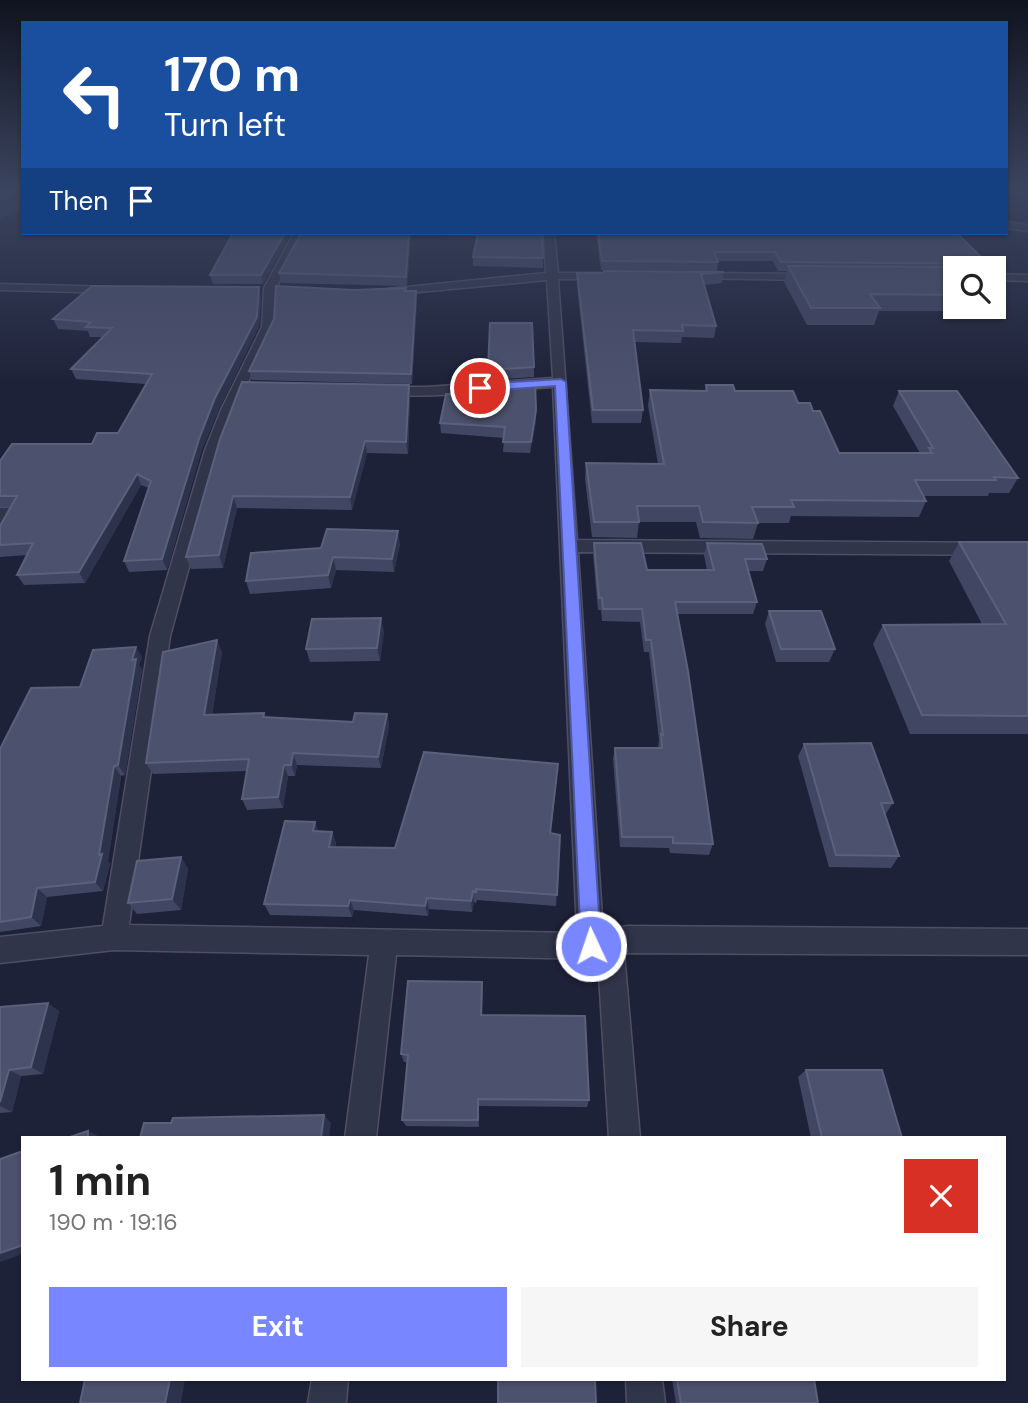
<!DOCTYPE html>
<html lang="en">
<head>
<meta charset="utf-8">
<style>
  :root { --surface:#fff; --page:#f6f6f6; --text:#222; --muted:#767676; --accent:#7887ff }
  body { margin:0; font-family:"DM Sans",sans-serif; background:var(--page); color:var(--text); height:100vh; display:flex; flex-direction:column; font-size:26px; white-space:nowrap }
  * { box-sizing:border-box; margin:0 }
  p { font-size:23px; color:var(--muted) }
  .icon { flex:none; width:38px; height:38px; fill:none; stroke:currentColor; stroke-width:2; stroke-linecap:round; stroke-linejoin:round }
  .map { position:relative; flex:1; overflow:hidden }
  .details { position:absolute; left:21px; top:1136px; width:985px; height:245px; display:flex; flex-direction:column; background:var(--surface); border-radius:0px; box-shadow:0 2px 5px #0004 }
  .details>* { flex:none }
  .guide { position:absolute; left:21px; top:21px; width:987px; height:214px; border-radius:0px; box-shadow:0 2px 5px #0004; background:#1a4fa0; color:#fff; overflow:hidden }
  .buttons { position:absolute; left:943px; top:256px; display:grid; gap:14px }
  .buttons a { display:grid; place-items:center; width:63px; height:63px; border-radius:0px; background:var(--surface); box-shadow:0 2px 5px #0004; font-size:35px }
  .pin { position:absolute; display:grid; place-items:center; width:60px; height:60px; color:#fff; margin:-30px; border:4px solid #fff; border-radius:50%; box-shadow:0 2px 7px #0007 }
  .me { position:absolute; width:77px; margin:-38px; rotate:357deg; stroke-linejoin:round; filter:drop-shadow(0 0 5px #0008) }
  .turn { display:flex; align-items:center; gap:24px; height:147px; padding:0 28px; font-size:32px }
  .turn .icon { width:91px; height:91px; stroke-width:2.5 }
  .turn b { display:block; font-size:49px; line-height:60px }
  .then { display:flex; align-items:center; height:66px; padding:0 28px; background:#0003; gap:14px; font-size:26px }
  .round { display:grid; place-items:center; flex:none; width:74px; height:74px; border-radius:0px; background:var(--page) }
  .overview { display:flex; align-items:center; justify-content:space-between; height:119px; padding:0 28px }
  h1 { font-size:42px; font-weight:700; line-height:52px }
  .button { display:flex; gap:14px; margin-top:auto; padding:14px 28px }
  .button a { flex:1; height:80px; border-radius:0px; background:var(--accent); color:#fff; font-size:28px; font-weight:700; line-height:80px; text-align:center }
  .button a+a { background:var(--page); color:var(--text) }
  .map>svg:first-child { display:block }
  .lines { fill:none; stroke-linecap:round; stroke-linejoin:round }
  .minor-casing { stroke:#4c4f65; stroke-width:3 }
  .minor { fill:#31354a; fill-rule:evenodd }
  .wall { fill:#414662 }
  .shaded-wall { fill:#2e334d }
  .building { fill:#4c516d; stroke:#5b607b; stroke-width:2 }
  .route { fill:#7887ff; stroke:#4e58a6; stroke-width:2 }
</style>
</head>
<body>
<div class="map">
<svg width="1028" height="1403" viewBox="0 0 1028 1403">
  <rect width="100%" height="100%" fill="#1e2239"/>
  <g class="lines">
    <defs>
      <g id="minor">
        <polygon points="1006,222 1028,225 1028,231 1006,228"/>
        <path d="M294 233H304L276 288 274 327 235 410 221 450 170 636 129 925 577 933 553 387C527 388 389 403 376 391L383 387H427L553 378 547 280 387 295 381 292 387 289 546 273 544 233H554L558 273H606L612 276 606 279H558L577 540 1028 543V555L578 552 603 932 627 926 1028 929V955L624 953 640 1138H609L598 959 396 955 376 1138H345L369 955 114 950 0 963V937L103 926 150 636 205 450 221 410 262 327 264 288Z"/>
        <polygon points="698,273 812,274 818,277 812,280 694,278 694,274"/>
        <polygon points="994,274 1028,275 1028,281 994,280"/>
        <polygon points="0,284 115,287 121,290 115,293 0,290"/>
        <polygon points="0,508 9,508 11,512 6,522 0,523"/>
        <polygon points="312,1379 348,1379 346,1403 308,1403"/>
        <polygon points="626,1379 662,1379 665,1403 627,1403"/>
      </g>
    </defs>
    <use href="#minor" class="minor-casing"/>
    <use href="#minor" class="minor"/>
  </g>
  <g class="wall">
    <polygon points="291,233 263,284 213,284 210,275"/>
    <polygon points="301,233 542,233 543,268 473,266 473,257 477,236 411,235 407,286 281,283 279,273"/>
    <polygon points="596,233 957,233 988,264 987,268 956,268 956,306 988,306 986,311 879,311 874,325 807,325 784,282 787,271 778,271 773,261 718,261 717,271 601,270"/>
    <polygon points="724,272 722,283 704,285 716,326 714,338 682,337 681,343 634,342 643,410 641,423 592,423 577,285 577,273"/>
    <polygon points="354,290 406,291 417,300 412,384 252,380 249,371"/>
    <polygon points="261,297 259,326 219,409 202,449 167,570 129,572 124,561 149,488 141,485 85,583 24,585 17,575 27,555 0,557 0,545 11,507 0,507 0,461 92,444 118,433 146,384 76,379 71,369 103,337 90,337 88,331 58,329 53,319"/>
    <polygon points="534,367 534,377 488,380 488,370"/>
    <polygon points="409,385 410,397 408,454 367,453 352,510 237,508 223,568 191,569 186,557 220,439"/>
    <polygon points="706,385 798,403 813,411 839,453 920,453 893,406 899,391 1018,478 1009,493 989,493 988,496 923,496 926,501 919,517 791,516 789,523 758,523 753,539 700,538 696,522 639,522 637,538 592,537 585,479 586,463 658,464 648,406 650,390 705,391"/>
    <polygon points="536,421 530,453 503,452 504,438 441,433 440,423"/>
    <polygon points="959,542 1028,542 1028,734 910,734 873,644 883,625 982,624 949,561"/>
    <polygon points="594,543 647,570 707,570 704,555 707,543 767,559 763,571 748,571 757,602 753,614 678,614 713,844 709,855 670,853 669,848 620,847 613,759 615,748 658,748 659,740 649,652 644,652 640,622 602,621 601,610 598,610 593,555"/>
    <polygon points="400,544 394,572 336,570 331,588 250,594 246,581 251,553"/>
    <polygon points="769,611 835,649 829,662 776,662 765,624"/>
    <polygon points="384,631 380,661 310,662 306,649"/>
    <polygon points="222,652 212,715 264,713 266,717 353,722 387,714 389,726 381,768 297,765 295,776 288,776 283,808 247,810 242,799 247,771 153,774 146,763"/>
    <polygon points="142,657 139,665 142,669 125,775 121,776 108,861 110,864 103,891 47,897 41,926 0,932 0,749 80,687"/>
    <polygon points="804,744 893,803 885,815 899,856 891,868 829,867 798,756"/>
    <polygon points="557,776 551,833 560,835 556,906 477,900 476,903 474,902 472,912 429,909 428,916 354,910 352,917 270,915 264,904 318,831 332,832 336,843 335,847 395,848"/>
    <polygon points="181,857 188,869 181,910 137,914 128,903"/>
    <polygon points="483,991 482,1015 589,1100 587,1107 479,1106 479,1127 406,1126 402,1120 408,1062 404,1062 401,1054"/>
    <polygon points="0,1007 59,1011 43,1074 21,1076 12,1112 0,1113"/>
    <polygon points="806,1070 902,1138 811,1138 798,1077"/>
    <polygon points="672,1379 814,1379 818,1403 676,1403"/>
  </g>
  <g class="shaded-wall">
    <polygon points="16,193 22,208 0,219 0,200"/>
    <polygon points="285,233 291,233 263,284 261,275"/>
    <polygon points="409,233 410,233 411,235 407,286 406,277"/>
    <polygon points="259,287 261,297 259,326 219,409 202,449 167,570 162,559 199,439"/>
    <polygon points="416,291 417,300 412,384 411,374"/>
    <polygon points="409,385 410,397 408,454 406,442"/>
    <polygon points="536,410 536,421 530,453 531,442"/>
    <polygon points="365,441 367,453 352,510 350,497"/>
    <polygon points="137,474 141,485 85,583 79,572"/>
    <polygon points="233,496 237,508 223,568 219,555"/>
    <polygon points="398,531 400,544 394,572 392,559"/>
    <polygon points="333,557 336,570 331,588 328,575"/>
    <polygon points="381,618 384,631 380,661 377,648"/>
    <polygon points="217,640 222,652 210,727 204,715"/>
    <polygon points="136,647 142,657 139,665 142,669 125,775 118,765 132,660"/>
    <polygon points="387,714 389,726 381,768 378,757"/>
    <polygon points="293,753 297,765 295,776 291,765"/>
    <polygon points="284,765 288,776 283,808 278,797"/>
    <polygon points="114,766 121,776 108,861 110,864 103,891 95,882"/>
    <polygon points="315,822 320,834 313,831"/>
    <polygon points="332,832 336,843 333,858 329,847"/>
    <polygon points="181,857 188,869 181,910 172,899"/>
    <polygon points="37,888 47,897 41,926 31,917"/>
    <polygon points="473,891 474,902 472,912 471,901"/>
    <polygon points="427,898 429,909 428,916 425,906"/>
    <polygon points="350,900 354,910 352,917 348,906"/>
    <polygon points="482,982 483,991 482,1024 481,1015"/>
    <polygon points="48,1003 59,1011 43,1074 31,1067"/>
    <polygon points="9,1070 21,1076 12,1112 0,1106 0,1102"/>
    <polygon points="478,1099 479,1106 479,1127 478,1120"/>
    <polygon points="324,1115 331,1123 329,1138 321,1138"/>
    <polygon points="88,1131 100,1137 100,1138 88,1138"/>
    <polygon points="23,1245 23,1254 0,1262 0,1253"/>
    <polygon points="170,1379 185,1379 181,1403 165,1403"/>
  </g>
  <g class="building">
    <polygon points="0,191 16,193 0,200"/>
    <polygon points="233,233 285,233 261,275 210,275"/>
    <polygon points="301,233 409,233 406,277 279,273"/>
    <polygon points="478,233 542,233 543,258 473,257"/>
    <polygon points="598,233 957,233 988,264 781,262 775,252 714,252 718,262 602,261"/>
    <polygon points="965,264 969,268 956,268 956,295 870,294 880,308 811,308 788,266 963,267"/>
    <polygon points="604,271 724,272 701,274 716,326 682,325 683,331 633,330 643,410 593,410 577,273 604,273"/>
    <polygon points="92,286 259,287 257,317 215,398 199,439 162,559 124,561 151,481 137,474 79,572 17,575 33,543 0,545 0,526 17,496 0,496 0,461 12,444 92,444 97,433 118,433 152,374 71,369 112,328 86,327 91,322 53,319"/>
    <polygon points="276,286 354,290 406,288 405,291 416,291 411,374 249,371 274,319"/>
    <polygon points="490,323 532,323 534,367 488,370"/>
    <polygon points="535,381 536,410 531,442 503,442 505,427 440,423 446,394 487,396 487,384"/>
    <polygon points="242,382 409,385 406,442 365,441 350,497 233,496 219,555 186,557 220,439"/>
    <polygon points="706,385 733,385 735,391 793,391 798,403 810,403 813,411 820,411 839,453 932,453 929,448 933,448 899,391 957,391 1018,478 994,477 996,480 915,480 926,501 791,500 794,507 752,507 758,523 703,522 699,506 637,506 639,522 594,522 586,463 664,464 650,390 707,391"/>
    <polygon points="327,529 398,531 392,559 333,557 328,575 246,581 251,553 321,548"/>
    <polygon points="959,542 1028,542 1028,716 922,715 883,625 1006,624"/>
    <polygon points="594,543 641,543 647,570 714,570 707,543 762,544 767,559 745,559 757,602 675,602 688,671 713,844 673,843 673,837 622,837 615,748 662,748 661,734 663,735 651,640 646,640 642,609 603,609 602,598 599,598"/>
    <polygon points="769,611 821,611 835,649 781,649"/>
    <polygon points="381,618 377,648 306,649 312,619"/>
    <polygon points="217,640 204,715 264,713 263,717 353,722 355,713 387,714 378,757 293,753 291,765 284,765 278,797 242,799 249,759 146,763 163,652"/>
    <polygon points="136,647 132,660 136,659 118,765 114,766 99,855 102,854 95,882 37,888 31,917 0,922 0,749 31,688 80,687 93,650"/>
    <polygon points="871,743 893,803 881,803 899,856 836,855 804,744"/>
    <polygon points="424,752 558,764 550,833 560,835 557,895 476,889 476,892 473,891 471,901 427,898 425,906 350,900 348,906 264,904 285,821 315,822 313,831 332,832 329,847 395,848"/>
    <polygon points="181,857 172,899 128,903 137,861"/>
    <polygon points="408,981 482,982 481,1015 585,1016 589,1100 478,1099 478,1120 402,1120 408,1055 401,1054"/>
    <polygon points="48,1003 31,1067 9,1070 0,1102 0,1007"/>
    <polygon points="806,1070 882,1070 902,1138 822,1138"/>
    <polygon points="324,1115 321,1138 140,1138 144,1123 171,1123 173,1118"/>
    <polygon points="88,1131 88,1138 67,1138"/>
    <polygon points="23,1151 23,1245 0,1253 0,1159"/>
    <polygon points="85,1379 170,1379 165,1403 80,1403"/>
    <polygon points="498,1379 595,1379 596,1403 498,1403"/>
    <polygon points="677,1379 814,1379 818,1403 681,1403"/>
  </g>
  <linearGradient id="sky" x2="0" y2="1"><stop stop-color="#10131f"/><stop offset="0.49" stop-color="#3b445f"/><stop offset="1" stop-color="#3b445f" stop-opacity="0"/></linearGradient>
  <rect width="1028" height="386" fill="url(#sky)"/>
  <polygon class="route" points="561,379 566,382 601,946 598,953 591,956 584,953 581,946 555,386 480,391 475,388 480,384"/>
</svg>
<div class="buttons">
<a><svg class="icon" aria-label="search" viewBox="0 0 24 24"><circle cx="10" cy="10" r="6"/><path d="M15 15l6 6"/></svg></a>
</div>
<div class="pin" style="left:480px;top:388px;background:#d93025"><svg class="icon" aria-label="arrive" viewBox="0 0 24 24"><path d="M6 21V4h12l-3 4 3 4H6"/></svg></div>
<svg class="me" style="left:591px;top:946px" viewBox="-20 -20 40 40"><circle r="17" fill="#7887ff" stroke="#fff" stroke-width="3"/><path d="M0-11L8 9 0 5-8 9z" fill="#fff"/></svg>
<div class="guide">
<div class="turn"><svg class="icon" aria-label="left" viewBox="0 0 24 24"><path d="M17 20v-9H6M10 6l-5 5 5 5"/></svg><div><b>170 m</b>Turn left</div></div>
<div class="then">Then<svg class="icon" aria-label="arrive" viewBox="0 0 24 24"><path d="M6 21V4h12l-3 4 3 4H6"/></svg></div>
</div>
<section class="details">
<div class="overview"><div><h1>1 min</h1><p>190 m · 19:16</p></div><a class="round" style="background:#d93025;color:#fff"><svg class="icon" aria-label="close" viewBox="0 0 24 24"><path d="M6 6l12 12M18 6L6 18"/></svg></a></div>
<div class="button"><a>Exit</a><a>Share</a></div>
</section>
</div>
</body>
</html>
